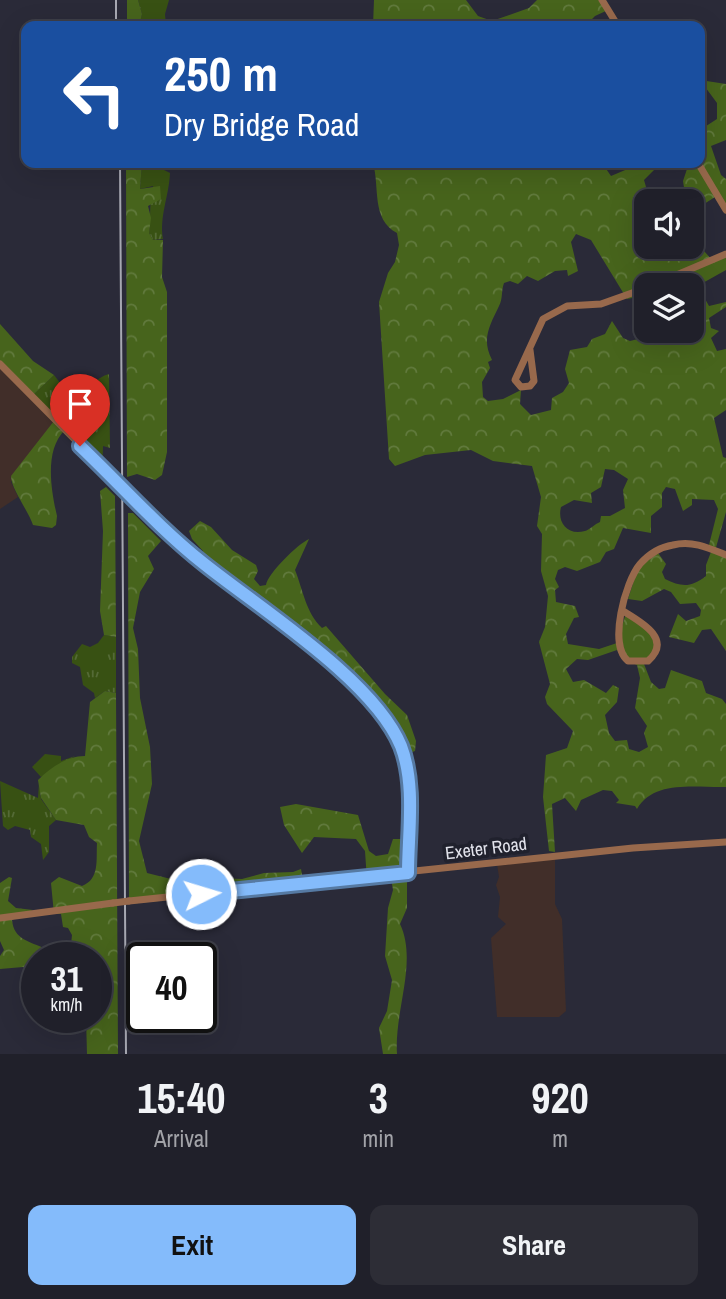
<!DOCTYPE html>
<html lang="en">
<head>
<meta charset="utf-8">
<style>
  :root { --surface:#20202a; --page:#2d2d36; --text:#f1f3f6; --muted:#a2a3a8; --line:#3d3e47; --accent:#84bbfb }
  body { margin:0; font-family:"Archivo Narrow",sans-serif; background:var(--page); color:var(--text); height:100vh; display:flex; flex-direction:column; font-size:26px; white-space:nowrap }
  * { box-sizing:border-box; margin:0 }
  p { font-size:23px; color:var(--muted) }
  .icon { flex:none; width:38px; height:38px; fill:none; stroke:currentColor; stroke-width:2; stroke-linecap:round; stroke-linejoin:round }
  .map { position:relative; height:1054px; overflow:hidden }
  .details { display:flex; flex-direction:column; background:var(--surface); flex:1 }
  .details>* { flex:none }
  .top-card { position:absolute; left:21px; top:21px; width:684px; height:147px; border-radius:14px; box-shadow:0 7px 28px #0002,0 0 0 2px var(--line); background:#1a4fa0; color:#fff; overflow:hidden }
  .controls { position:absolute; left:634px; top:189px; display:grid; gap:14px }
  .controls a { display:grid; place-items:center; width:70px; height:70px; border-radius:14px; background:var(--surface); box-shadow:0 7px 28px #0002,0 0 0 2px var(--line); font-size:35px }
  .speed { position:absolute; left:21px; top:942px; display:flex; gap:14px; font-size:35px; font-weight:700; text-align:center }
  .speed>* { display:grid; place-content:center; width:91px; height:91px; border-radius:50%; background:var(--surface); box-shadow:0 7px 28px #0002,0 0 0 2px var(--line); line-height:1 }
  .speed small { font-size:18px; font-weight:400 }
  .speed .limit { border:4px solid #111; border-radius:10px; background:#fff; color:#111 }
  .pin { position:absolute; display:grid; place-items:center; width:60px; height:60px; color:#fff; margin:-72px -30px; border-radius:50% 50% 50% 0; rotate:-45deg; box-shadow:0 0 7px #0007 }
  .pin .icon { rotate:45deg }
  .me { position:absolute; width:77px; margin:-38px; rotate:85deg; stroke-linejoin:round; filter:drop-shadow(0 0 5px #0008) }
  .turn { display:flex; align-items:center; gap:24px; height:147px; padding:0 28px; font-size:32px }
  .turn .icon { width:91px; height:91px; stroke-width:2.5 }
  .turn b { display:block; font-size:49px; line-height:60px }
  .eta { display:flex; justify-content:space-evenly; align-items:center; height:119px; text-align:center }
  .eta b { font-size:42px; font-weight:700; line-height:49px }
  .primary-button { display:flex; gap:14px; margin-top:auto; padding:14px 28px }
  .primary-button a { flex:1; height:80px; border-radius:14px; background:var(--accent); color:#111; font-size:28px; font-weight:700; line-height:80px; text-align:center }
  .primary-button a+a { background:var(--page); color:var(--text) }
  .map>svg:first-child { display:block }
  .industrial { fill:#412e29 }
  .grass { fill:url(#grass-tufts) }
  .forest { fill:url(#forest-crowns); fill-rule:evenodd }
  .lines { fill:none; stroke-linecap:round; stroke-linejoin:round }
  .minor { stroke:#98694c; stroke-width:7 }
  .rail { stroke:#a7a8b2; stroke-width:2 }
  .minor-bridge { stroke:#98694c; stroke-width:7 }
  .route-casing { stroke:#567aa3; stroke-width:18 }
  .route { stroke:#84bbfb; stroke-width:12 }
  .labels { text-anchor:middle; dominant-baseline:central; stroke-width:7; stroke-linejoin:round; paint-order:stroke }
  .street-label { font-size:18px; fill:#e2e3ec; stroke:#20212d }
</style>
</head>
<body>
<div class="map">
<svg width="726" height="1054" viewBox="0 0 726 1054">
  <defs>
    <pattern id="grass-tufts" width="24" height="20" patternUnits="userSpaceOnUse" patternTransform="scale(1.75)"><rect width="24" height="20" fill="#385113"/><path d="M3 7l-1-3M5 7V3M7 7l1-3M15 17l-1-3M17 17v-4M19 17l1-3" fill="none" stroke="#546a36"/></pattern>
    <pattern id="forest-crowns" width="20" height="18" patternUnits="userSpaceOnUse" patternTransform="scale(1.75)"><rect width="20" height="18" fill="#47641c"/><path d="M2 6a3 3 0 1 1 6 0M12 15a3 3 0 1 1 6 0" fill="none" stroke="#617a3d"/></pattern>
  </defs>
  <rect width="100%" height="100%" fill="#2a2a38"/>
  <g class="industrial">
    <polygon points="0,364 56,420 11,482 18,497 0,509"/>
    <polygon points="555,859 555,904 562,919 566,1011 559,1017 497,1017 491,938 506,924 498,917 500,897 496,885 499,877 497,864"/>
  </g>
  <g class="grass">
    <polygon points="169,0 165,14 166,26 139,26 142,14 138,0"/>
    <path d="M142 163H164L162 169 170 173C169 196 159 217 163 239L153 240 149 233C151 216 149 203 153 186L140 189Z"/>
    <path d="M109 374 110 448 103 446 102 480 90 459 32 396 54 375 71 397 78 400C85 390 97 377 109 374Z"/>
    <polygon points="104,635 116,637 116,693 105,691 95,698 94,693 83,685 80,667 72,663 72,657 82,644 90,647 98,643"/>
    <polygon points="45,754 61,756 61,761 75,756 41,777 32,767"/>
    <polygon points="0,781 38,798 39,783 41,799 56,820 49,826 49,852 43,860 41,844 31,837 30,830 15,826 8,830 3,826"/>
  </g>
  <g class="forest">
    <polygon points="127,0 138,0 142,14 139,26 127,26"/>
    <polygon points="374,0 466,0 478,16 492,21 529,8 537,0 602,0 608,10 595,16 585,26 373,26"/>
    <polygon points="700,80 726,84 726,140 711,146 721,175 726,179 726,214 715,197 704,204 698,217 691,211 691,201 679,201 685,194 683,181 687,169 700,163 700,130 717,119 717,103"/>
    <polygon points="126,163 142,163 140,189 160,186 161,199 148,206 151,218 149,233 153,240 163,240 162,277 167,292 167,452 162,475 155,480 137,474 127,477"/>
    <path d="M373 163H602L611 176 630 168 631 163H661L644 180 650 201H646V247H691V241L696 250 704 251 713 261 726 255V270L701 284 700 290 709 306 726 302V307L709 318 711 328 719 331 711 338 717 351 726 349V410L714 418 723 457 726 458V512L715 551 726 557V651L711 629 702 630 694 643 669 637 678 614 686 621 700 616 701 610 696 603 680 604 671 592 664 589 642 601 628 599 638 568 658 553 666 564 662 572 665 579C681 587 691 588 706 576V565L711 552 708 549 718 509 714 500 692 499V505L683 511 675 489 666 487 662 493V507L651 516V533L623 528 614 549 606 552 600 562 577 571 565 567 558 570 555 579 559 587 555 590 556 602 575 606 579 617 574 618 566 634 568 644 599 649 617 643 626 613 647 627 658 645 644 664 651 682 659 689 665 688 671 670 702 681 706 693 722 699 726 704V787C698 788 654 779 637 809L635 806 616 803 619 800 612 791 603 790 581 800 576 811 565 798 552 804 555 852 549 851 543 797 546 755 567 748 573 731 547 704 545 697 550 684 539 642 545 627 548 596 541 571 542 534 537 526 541 497 532 466 493 461 471 450 425 455 395 466 389 459 379 302 388 273 395 262 399 245 397 233C371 219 380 188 373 163ZM576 234 591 240 627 299 632 298 646 323V285H691V331H646L638 339 630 341 623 338 612 321 605 334 592 339 587 347 570 350 565 369 569 383 563 392 552 398 551 410 531 415 520 404 521 390 503 399 488 401 483 397 482 382 490 368 488 362 492 360C481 339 490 325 499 306 503 299 501 291 504 283L510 281 518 284 527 276 538 281 555 271 567 270 568 276 578 271 571 242ZM605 469 614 470 628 479 623 490 625 508 610 516H601L600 522C595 524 589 530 585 531 567 536 557 522 561 507L574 500 592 503 591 493 601 487ZM617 650 623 659 637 665 640 678 635 708 647 726 644 733 648 747 639 752 629 749 627 740 615 741 609 733 605 715 617 702 619 688 613 685 606 693 584 680 573 682 566 669 577 659 588 660Z"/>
    <polygon points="0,324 33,361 54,375 32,396 0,364"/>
    <path d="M54 421 65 430C44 450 51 490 57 516L56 525 52 528 33 525C28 510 11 489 11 476Z"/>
    <polygon points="106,487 115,496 116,637 104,635 100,611 103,531 100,491"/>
    <polygon points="128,513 133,513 161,541 148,556 154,569 140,592 133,628 138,649 140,698 150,747 152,784 139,841 147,873 179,881 195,877 242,879 264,873 293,872 301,869 304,886 129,904"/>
    <path d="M200 521 211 527 232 550 256 565 258 571 254 579 260 586 266 585C268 573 298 544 309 539L295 570C303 590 306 613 322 628L326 626 385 694 407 715 416 741 415 751 404 755 380 712 315 649 199 566 203 551 192 539 189 531Z"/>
    <path d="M105 691 116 693 118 1054H87L86 1017H96V957H66L70 954 72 935 68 928 63 927 61 914H54L51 883 59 877 82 886C100 879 96 860 97 843L89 837 84 825 56 820 41 798 38 780C50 768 67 756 85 756L90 702Z"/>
    <path d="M296 804 358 815 369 851 376 856 388 854 393 839H407V908L400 924C418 962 394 1011 397 1054H383L379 1028 387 1011 392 980 385 956 388 908 393 890 391 878 367 880 365 851 356 839 314 837 302 853 284 825 280 807Z"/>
    <path d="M9 877 12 878 8 901 16 908 33 910 12 920C14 940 29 941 46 949L48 957H37V969L29 971 23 967 0 969V956L4 950 0 941V883Z"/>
  </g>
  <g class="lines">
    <g class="minor">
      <polyline points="602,0 618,26"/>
      <polyline points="698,163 726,210"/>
      <polyline points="653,285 726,254"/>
      <polyline points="530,350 534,381 530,386 521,387 515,380 543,319 567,306 601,304 646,288"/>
      <polyline points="0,364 109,474"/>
      <path d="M130 494C154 518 177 542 203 563 260 608 384 686 405 756 415 792 408 836 408 873"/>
      <path d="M623 611C641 622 673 639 648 661H628C608 645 625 582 640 564 649 554 660 547 673 545 692 540 709 548 726 555"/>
      <polyline points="129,901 633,848 726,842"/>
      <polyline points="0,918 113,903"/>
    </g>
    <g class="rail">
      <polyline points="116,0 116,26"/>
      <polyline points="120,163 126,1054"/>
    </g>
    <g class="minor-bridge">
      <polyline points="109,474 130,494"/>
      <polyline points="113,903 129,901"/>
    </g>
  </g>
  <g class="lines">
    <defs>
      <path id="route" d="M80 446C121 485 159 528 203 563 259 608 374 680 401 746 416 785 408 833 408 873L201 894"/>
    </defs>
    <use href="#route" class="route-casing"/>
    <use href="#route" class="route"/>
  </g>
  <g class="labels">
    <g class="street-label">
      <text transform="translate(486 848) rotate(-7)">Exeter Road</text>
    </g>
  </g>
</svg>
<div class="controls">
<a><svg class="icon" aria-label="sound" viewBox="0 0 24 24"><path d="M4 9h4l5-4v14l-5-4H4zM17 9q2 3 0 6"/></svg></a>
<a><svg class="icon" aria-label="layers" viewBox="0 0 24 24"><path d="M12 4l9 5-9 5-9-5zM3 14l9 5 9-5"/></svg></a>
</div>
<div class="speed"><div>31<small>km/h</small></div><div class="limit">40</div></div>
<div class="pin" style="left:80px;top:446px;background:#d93025"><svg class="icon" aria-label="arrive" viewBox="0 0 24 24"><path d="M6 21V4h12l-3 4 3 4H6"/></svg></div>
<svg class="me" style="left:201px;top:894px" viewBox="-20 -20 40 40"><circle r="17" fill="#84bbfb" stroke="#fff" stroke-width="3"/><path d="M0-11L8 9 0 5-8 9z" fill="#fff"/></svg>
<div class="top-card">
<div class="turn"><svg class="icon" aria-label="left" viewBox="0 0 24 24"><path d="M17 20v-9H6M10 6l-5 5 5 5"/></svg><div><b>250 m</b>Dry Bridge Road</div></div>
</div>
</div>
<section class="details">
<div class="eta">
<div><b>15:40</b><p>Arrival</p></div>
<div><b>3</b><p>min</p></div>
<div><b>920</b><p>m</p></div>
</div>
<div class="primary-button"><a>Exit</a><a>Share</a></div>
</section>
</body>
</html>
